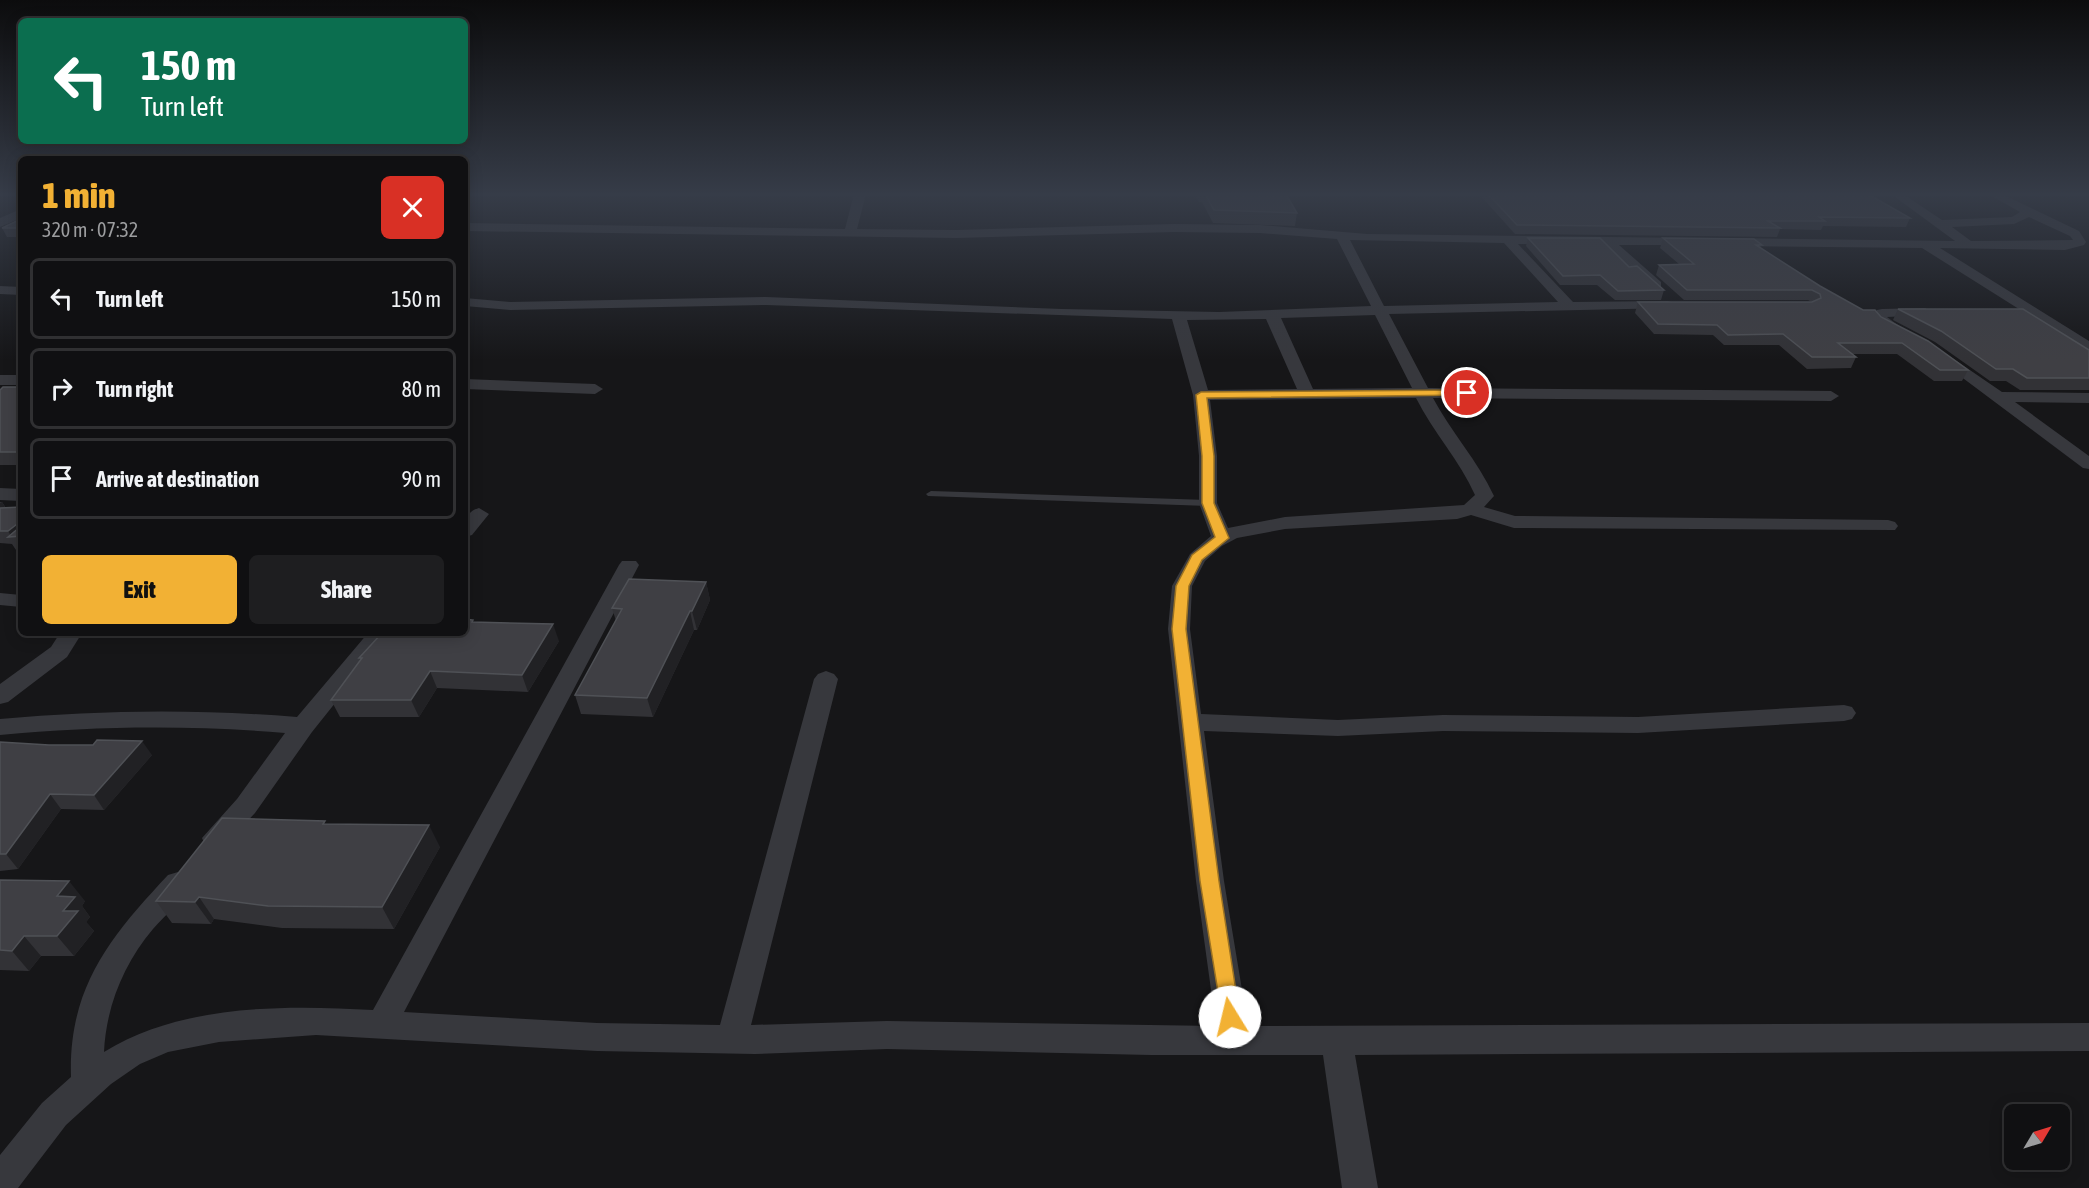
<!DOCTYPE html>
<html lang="en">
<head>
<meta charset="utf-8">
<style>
  :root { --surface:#101012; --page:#1e1e20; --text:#f1f3f6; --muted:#9c9d9f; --line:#303032; --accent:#f2b134 }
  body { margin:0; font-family:"Asap Condensed",sans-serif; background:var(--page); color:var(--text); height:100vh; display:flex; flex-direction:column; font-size:22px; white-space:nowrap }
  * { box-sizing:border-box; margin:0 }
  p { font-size:20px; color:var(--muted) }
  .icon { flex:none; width:33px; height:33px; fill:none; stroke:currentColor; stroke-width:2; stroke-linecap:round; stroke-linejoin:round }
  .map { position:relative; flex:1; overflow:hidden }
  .panel { position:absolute; left:18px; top:156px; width:450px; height:480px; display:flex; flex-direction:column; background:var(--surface); border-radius:9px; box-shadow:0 3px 15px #0003,0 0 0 2px var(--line) }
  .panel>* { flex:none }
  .guide { position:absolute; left:18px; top:18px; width:450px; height:126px; border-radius:9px; box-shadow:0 3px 15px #0003,0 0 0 2px var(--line); background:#0b6e4f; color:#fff; overflow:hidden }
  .needle { width:39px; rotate:52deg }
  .fabs { position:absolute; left:2004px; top:1104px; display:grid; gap:12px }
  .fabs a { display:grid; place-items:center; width:66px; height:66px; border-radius:9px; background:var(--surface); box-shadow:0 3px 15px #0003,0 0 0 2px var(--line); font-size:30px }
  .pin { position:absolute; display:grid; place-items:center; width:51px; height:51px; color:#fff; margin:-26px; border:3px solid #fff; border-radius:50%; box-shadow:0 2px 6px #0007 }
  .me { position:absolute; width:66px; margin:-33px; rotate:351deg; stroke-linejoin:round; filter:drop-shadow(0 0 4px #0008) }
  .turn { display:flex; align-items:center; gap:21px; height:126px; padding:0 24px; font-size:27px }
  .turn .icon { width:78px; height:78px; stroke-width:2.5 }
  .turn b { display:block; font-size:42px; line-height:51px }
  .round { display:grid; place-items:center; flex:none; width:63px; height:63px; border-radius:9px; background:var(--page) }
  .head { display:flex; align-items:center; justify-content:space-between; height:102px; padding:0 24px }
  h1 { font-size:36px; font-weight:800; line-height:45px; color:var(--accent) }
  .action { display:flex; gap:12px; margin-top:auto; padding:12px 24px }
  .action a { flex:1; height:69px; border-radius:9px; background:var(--accent); color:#111; font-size:24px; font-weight:800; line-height:69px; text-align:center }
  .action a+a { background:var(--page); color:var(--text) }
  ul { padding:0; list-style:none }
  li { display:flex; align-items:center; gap:18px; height:81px; margin:0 12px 9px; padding:0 12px; border:3px solid var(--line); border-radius:9px }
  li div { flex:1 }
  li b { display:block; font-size:22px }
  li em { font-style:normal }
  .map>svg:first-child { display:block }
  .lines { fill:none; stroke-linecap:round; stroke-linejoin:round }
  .service { fill:#37383d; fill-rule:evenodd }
  .minor { fill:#37383d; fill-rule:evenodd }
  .wall { fill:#323236 }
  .shaded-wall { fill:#212124 }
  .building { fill:#3f3f44; stroke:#4f5156; stroke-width:1.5 }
  .route { fill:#f2b134; stroke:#9d7322; stroke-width:1.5 }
</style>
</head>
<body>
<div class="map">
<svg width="2089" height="1188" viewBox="0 0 2089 1188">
  <rect width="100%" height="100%" fill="#161618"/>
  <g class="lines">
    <polygon class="service" points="931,491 1208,500 1213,503 1208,506 928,496 926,494"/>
    <g class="minor">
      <path d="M854 194H866L857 229 956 230 1174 224 1260 225 1367 234 1691 238 1697 242 1695 245H1619L1661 282V288H1651L1604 245 1518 244 1573 302 1667 301 1672 302V308L1389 314 1428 388 1831 391 1839 396 1831 401 1433 398C1451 432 1478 461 1494 496L1484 507 1515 516 1888 520 1895 522 1898 526 1895 530 1514 528 1471 515 1457 519 1285 529 1237 538 1222 546 1205 561 1192 586 1190 629 1201 714 1338 720 1443 715 1638 717 1844 705 1852 707 1856 713 1852 719 1844 721 1638 733 1443 731 1338 736 1204 731 1224 881 1248 1026 2089 1023V1051L1355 1055 1378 1188H1342L1323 1055H1151L887 1049 755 1054 597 1051 316 1035 219 1042 168 1052 140 1064 111 1084 66 1125 18 1188H0V1155L42 1103 71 1077C68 987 111 936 168 875L178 872 188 875 192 883C183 901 166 914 153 929 124 963 106 1007 104 1052 182 1004 284 1005 373 1010L619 565 622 561H636L639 565 404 1012 597 1023 720 1025 814 679 818 674 826 671 834 674 838 679 751 1025 887 1021 1216 1026 1196 881 1168 629 1172 586 1190 554 1211 536 1199 503V456L1193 395 1172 319 766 305 510 310 465 306V298L510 302 766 297 1062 309 1219 312 1371 306 1337 239 1260 233 1174 232 956 238 465 231V223L845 229ZM1350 240 1504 243 1558 302 1384 306ZM1375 315 1412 388 1313 389 1281 318ZM1266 319 1297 389 1208 390 1187 320ZM1416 398C1433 432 1460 461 1475 495L1464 505 1285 517 1228 528 1217 503V456L1210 400Z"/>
      <path d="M1891 194H1903L1942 220 2012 217 2020 212 1988 194H2002L2079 231 2086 242 2084 245 2065 250 1940 248 2089 341V353L1922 248 1731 246 1725 242 1731 238 1955 241ZM2029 217 2070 236 2073 240 1971 241 1952 227 2014 224Z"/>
      <polygon points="21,209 21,218 0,227 0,218"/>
      <polygon points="0,286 21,287 21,295 0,294"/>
      <polygon points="1925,308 1932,312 1930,315 1887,317 1907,332 1900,336 1872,319 1877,310 1882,309"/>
      <polygon points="1945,353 2002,392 2089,393 2089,403 2015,402 2089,456 2089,469 2083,468 1940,361 1937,358 1940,355"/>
      <rect x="0" y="375" width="21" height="10"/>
      <polygon points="465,379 595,384 603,389 595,394 465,389"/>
      <polygon points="0,488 21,489 21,501 0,500"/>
      <path d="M479 508 489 514 472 535 465 537C465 524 464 512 479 508Z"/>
      <polygon points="0,593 21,595 21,607 0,605"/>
      <polygon points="60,633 82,633 67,657 8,702 0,704 0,684 51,647"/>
      <path d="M368 633H391L312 732 255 813 225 845 215 848 205 845 202 838 237 799 285 733C191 725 94 726 0 735V719C99 710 198 709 297 717Z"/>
    </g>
  </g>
  <g class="wall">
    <polygon points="1194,194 1286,194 1297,213 1295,226 1213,223 1202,202 1199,202"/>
    <polygon points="1479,194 1868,194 1910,218 1906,227 1823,226 1821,230 1780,229 1777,237 1515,234"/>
    <polygon points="21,219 21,237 7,237 2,228"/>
    <polygon points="1528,238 1629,267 1664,290 1661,300 1615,300 1597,285 1560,285 1526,246"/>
    <polygon points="1663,238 1762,245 1760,248 1820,286 1863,310 1881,317 1968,370 1962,381 1934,381 1897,354 1852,354 1856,357 1851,368 1807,369 1779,345 1724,345 1713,335 1654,334 1635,313 1638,302 1812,302 1808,300 1684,300 1656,275 1659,265 1679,264 1660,248"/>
    <polygon points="1898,309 2089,350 2089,390 2020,390 2006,381 1990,381 1935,342 1893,320"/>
    <polygon points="21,387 21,465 0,465 0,390"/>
    <polygon points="0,502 2,502 6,508 21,507 21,550 16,550 12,544 0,543"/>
    <polygon points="706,582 710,600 697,630 694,630 653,717 581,714 575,695 616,621 612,608"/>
    <polygon points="474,622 559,641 528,692 437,688 419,717 340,717 331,700 360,661 359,658"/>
    <polygon points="0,742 152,755 104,810 61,809 18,869 0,871"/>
    <polygon points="327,824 440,847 394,929 282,928 214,919 211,924 172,923 156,901"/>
    <polygon points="0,880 85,901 82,906 90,917 86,922 94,931 74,956 41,956 29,971 0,970"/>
  </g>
  <g class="shaded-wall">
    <polygon points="2,502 9,514 0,520 0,503"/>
    <polygon points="21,521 21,536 11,536 8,531"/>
    <polygon points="706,582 710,600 697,630 692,611"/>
    <polygon points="690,611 694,630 653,717 647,698"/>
    <polygon points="553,624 559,641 528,692 522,675"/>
    <polygon points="430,671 437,688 419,717 411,700"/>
    <polygon points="142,741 152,755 104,810 94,795"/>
    <polygon points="50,794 61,809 18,869 6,854"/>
    <polygon points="429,825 440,847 394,929 382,907"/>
    <polygon points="69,881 85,901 82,906 90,917 86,922 94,931 74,956 57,936 63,911 57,896"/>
    <polygon points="199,897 214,919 211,924 195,902"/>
    <polygon points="24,936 41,956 29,971 12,951"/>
  </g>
  <g class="building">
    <polygon points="1205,194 1286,194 1297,213 1214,210"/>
    <polygon points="1488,194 1868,194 1910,218 1819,217 1825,221 1768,221 1780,228 1517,225"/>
    <polygon points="21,219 21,228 2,228"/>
    <polygon points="1528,238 1600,238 1629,267 1637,266 1664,290 1618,291 1600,275 1563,276"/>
    <polygon points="1663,238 1754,239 1762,245 1756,245 1820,286 1863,310 1875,310 1881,317 1928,341 1968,370 1940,370 1902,343 1838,343 1856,357 1812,357 1783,334 1728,335 1717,325 1658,324 1638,302 1812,302 1821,298 1820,294 1812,290 1687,290 1659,265 1694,264"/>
    <polygon points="1898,309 2023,309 2089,350 2089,378 2027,378 2013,369 1996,369 1941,331"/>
    <polygon points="3,387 21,387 21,452 0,452 0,390"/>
    <polygon points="21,507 21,521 8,531 0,531 0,508"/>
    <polygon points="21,526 21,536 8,537"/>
    <polygon points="629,579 706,582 692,611 690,611 647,698 575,695 622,609 612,608"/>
    <polygon points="465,619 473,620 472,622 553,624 522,675 430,671 411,700 331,700 362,658 359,658 382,633 465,633"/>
    <polygon points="97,740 142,741 94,795 50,794 6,854 0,854 0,742 49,745 93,745"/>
    <polygon points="222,818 325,821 323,824 429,825 382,907 268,906 199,897 195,902 156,901"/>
    <polygon points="0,880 69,881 57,896 75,897 63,911 78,911 57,936 24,936 12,951 0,950"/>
  </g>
  <linearGradient id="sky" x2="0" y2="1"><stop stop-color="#0c0c0d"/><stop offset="0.54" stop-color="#363c48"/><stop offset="1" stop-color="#363c48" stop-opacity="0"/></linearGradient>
  <rect width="2089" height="360" fill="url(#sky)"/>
  <polygon class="route" points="1467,390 1472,393 1471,395 1207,398 1214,456 1214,503 1229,538 1202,560 1189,586 1186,629 1219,881 1240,1017 1237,1023 1230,1026 1223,1023 1200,881 1172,629 1176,586 1192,555 1215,537 1202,503 1202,456 1196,395 1201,392"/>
</svg>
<div class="fabs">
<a><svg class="needle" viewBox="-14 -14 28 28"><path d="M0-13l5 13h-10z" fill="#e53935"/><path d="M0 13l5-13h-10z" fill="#9c9d9f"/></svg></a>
</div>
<div class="pin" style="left:1467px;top:393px;background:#d93025"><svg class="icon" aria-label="arrive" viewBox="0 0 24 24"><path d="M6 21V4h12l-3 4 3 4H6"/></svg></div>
<svg class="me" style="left:1230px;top:1017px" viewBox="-20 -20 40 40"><circle r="19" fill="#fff"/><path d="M0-13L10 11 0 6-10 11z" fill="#f2b134"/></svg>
<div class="guide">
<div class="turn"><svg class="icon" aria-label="left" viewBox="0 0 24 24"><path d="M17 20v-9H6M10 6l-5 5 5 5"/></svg><div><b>150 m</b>Turn left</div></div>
</div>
<section class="panel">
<div class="head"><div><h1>1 min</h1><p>320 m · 07:32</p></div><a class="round" style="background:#d93025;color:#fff"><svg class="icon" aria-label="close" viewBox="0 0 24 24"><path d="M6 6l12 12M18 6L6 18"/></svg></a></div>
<ul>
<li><svg class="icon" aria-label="left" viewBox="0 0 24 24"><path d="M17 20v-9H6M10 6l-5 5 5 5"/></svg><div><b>Turn left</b></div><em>150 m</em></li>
<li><svg class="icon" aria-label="right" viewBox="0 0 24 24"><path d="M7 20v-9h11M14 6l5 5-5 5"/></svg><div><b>Turn right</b></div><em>80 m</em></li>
<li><svg class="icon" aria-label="arrive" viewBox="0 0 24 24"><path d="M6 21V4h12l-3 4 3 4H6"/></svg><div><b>Arrive at destination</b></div><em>90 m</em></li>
</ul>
<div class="action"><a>Exit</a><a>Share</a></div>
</section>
</div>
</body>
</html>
